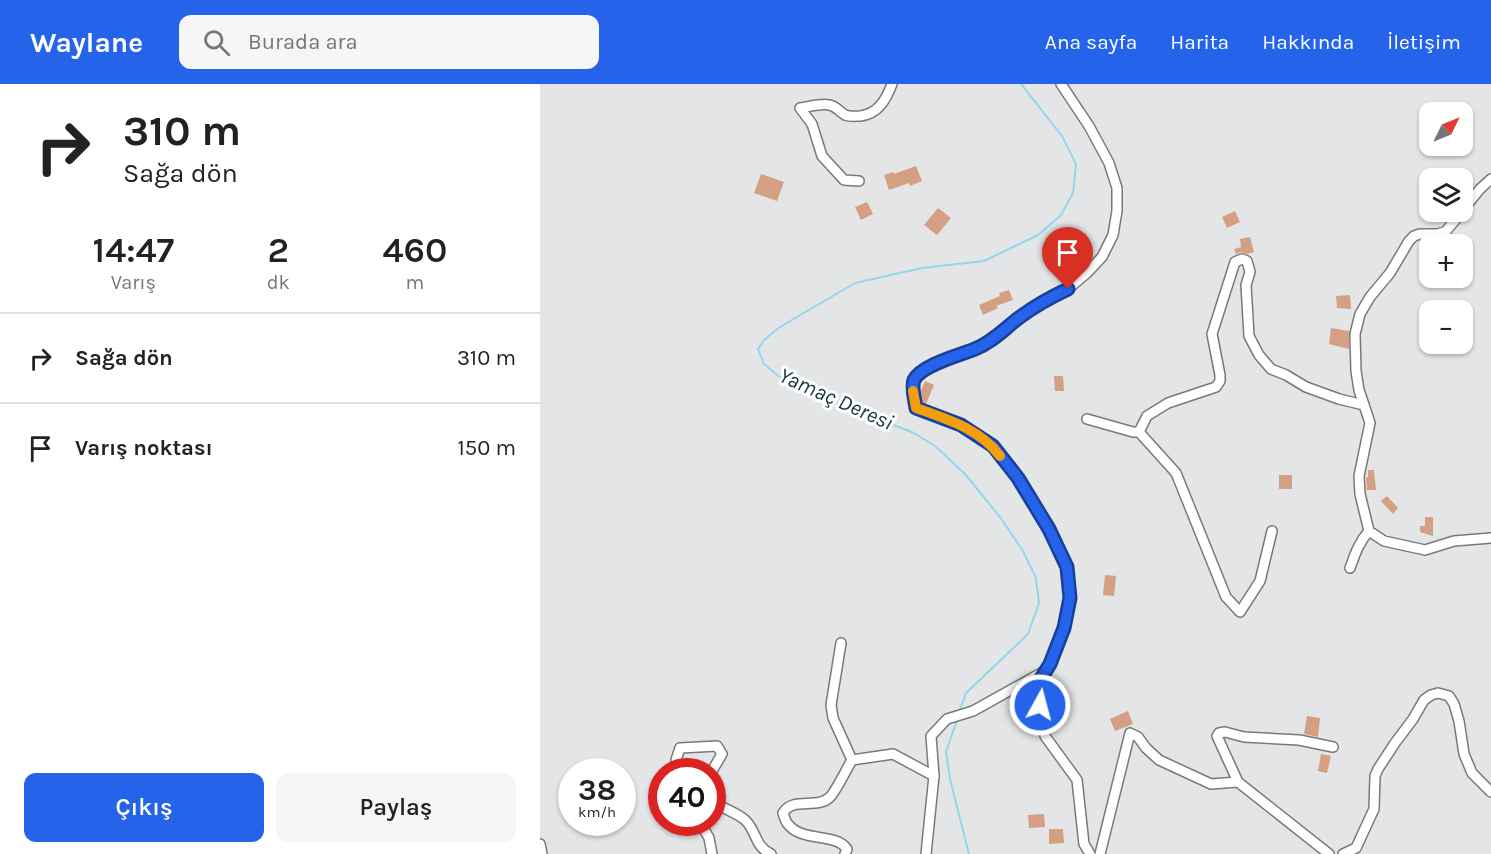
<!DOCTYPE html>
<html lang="tr">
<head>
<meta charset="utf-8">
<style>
  :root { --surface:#fff; --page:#f6f6f6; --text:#222; --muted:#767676; --line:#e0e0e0; --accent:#2563eb }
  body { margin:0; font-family:Karla,sans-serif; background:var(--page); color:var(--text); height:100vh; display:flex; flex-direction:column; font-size:22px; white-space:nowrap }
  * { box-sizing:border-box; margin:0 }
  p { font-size:20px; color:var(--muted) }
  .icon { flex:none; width:33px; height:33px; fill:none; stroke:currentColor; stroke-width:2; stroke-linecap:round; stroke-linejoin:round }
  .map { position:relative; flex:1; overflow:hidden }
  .panel { display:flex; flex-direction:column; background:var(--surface); width:540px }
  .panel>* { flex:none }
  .guide { background:#fff; color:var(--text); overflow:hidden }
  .needle { width:39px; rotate:47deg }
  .controls { position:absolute; left:879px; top:18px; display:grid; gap:12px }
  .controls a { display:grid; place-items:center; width:54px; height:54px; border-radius:12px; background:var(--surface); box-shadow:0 2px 4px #0004; font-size:30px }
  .speed { position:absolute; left:18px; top:674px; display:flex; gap:12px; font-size:30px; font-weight:700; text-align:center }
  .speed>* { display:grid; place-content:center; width:78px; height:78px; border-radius:50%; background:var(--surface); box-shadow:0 2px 4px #0004; line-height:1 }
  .speed small { font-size:15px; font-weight:400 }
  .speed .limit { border:9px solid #d22; background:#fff; color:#111 }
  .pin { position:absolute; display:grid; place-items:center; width:51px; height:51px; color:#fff; margin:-62px -26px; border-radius:50% 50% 50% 0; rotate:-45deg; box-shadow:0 0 6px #0007 }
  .pin .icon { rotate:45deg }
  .me { position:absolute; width:66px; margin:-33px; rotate:7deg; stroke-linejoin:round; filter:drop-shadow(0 0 4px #0008) }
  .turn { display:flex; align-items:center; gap:21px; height:126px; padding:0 24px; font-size:27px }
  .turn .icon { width:78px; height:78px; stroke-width:2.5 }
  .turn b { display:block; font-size:42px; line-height:51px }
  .eta { display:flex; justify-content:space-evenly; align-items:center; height:102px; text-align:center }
  .eta b { font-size:36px; font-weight:600; line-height:42px }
  .button { display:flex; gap:12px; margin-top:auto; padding:12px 24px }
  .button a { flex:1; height:69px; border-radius:12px; background:var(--accent); color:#fff; font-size:24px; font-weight:600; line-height:69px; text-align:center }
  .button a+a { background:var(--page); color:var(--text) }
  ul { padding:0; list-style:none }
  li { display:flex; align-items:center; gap:18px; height:90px; padding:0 24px; border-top:2px solid var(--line) }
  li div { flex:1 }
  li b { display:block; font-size:22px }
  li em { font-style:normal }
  header { display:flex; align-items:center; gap:36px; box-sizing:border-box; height:84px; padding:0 30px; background:var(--accent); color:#fff }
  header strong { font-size:28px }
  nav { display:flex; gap:33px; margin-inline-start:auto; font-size:21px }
  .search { width:420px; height:54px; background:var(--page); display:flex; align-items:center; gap:15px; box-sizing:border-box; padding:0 21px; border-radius:12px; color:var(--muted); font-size:22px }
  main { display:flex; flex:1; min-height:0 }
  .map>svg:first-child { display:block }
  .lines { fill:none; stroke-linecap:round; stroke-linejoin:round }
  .stream { stroke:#92d7ed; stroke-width:2 }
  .building { fill:#d49f82 }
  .minor-casing { stroke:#78797a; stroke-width:12 }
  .minor { stroke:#fff; stroke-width:9 }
  .route-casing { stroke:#184099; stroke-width:15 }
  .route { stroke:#2563eb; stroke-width:10 }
  .slow { stroke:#f59e0b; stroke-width:10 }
  .labels { text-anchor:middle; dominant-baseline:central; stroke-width:6; stroke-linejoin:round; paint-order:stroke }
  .water-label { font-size:22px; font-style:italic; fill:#153740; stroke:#fff }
</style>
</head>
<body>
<header>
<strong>Waylane</strong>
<div class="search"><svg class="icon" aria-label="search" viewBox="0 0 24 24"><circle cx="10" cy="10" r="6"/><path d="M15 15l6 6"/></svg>Burada ara</div>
<nav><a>Ana sayfa</a><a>Harita</a><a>Hakkında</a><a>İletişim</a></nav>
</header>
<main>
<section class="panel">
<div class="guide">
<div class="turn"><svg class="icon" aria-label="right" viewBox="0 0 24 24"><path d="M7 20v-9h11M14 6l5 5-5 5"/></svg><div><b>310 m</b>Sağa dön</div></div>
</div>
<div class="eta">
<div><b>14:47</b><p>Varış</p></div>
<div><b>2</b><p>dk</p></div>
<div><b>460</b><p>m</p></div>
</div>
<ul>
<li><svg class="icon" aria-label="right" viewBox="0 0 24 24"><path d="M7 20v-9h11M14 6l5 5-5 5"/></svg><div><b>Sağa dön</b></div><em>310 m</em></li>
<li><svg class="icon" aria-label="arrive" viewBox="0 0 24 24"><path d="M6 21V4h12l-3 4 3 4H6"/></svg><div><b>Varış noktası</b></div><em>150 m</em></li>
</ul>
<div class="button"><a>Çıkış</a><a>Paylaş</a></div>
</section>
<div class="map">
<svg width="951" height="770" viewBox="0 0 951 770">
  <rect width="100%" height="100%" fill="#e4e5e6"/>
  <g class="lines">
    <g class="stream">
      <polyline points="419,628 426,609 488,550 499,519 496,494 483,467 460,433 425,390 395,362 374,349 274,310 241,294 224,280 218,265 224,256 240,243 315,199 382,184 444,177 498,151 521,131 533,109 536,80 522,52 481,0"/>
      <polyline points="417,636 406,668 410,695 429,770"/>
    </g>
  </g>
  <g class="building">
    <polygon points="376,82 382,97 370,102 369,99 349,106 344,91 353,88 354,90"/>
    <polygon points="221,90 244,98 237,117 214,109"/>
    <polygon points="327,118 333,130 321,136 315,123"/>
    <polygon points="398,124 411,134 397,151 384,141"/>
    <polygon points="695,127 700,138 687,144 682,133"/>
    <polygon points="710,153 714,168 707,170 701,168 696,170 694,165 701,163 700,155"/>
    <polygon points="469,206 473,216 456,222 458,224 443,231 439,221 460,212 459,209"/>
    <polygon points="810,211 811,225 797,224 796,212"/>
    <polygon points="791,244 809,247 809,265 789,260"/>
    <polygon points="514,292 523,292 524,307 515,307"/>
    <polygon points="385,297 394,301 386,320 382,318 380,309"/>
    <polygon points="828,386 834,386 836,406 827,406 826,393 828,393"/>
    <rect x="739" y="391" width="13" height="14"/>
    <polygon points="847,412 858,424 853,430 841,417"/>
    <polygon points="885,433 893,433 893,452 880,448 880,442 885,442"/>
    <polygon points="565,491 576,492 574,512 563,511"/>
    <polygon points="588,627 593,640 575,647 570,635"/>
    <polygon points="767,632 780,634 778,653 764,650"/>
    <polygon points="781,670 791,672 787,689 778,687"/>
    <polygon points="504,730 505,743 489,744 488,731"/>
    <polygon points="509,745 523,745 524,759 509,760"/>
  </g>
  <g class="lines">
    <defs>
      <g id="minor">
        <polyline points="521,0 549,42 569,79 577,104 577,127 573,151 562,173 547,189 528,205 493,224 478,235 464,248 437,264 403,276 384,286 374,296 373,308 376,323 421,341 453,362 478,394 509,445 527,483 530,514 524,544 510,580 500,596 499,621 505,652 537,696 544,760 550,770"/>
        <path d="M319 97 304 96 282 72 272 40 260 24C269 23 281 19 289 21 296 22 300 28 305 31 310 33 315 32 320 32 338 30 346 16 352 0"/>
        <polyline points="922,127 940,105 951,95"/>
        <polyline points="922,128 906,147 898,150 880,150 874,152 869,157 850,189 830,213 820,230 815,250 816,287 819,306 830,339 819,392 820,410 829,447 844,457 885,466 914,457 951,454"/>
        <polyline points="547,335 593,348 599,348 636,389 686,513 700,528 720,497 732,447"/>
        <polyline points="599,348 607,332 628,319 676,303 680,297 680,291 672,250 695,178 702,175 707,177 710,188 706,201 709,252 719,271 731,285 746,291 766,303 799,315 824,321"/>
        <path d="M810 484C815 470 819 458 829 447"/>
        <polyline points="301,559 291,621 293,634 312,676"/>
        <polyline points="312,676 353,670 394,692"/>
        <polyline points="139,687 136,676 140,664 177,662 182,670 172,687"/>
        <path d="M172 716C182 725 196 728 205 736 217 747 214 762 231 770"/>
        <polyline points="160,738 169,754 172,770"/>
        <polyline points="0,760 2,770"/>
        <path d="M305 770 307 765C295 748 261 759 247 739 245 736 244 732 243 729 253 712 277 726 290 713 296 707 307 684 312 676"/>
        <polyline points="386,770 394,692 391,652 407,635 433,627 503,588"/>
        <polyline points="560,770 590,649 598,653 606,664 619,676 671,700 698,698"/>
        <polyline points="789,770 698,698 677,652 679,649 685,648 704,653 759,656 793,663"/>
        <polyline points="803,770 816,764 834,725 835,692 838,685 855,659 873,635 884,616 891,611 898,609 909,612 914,620 919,637 924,670 932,689 951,708"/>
      </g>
    </defs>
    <use href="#minor" class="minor-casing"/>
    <use href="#minor" class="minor"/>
  </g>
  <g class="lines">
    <defs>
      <path id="route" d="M500 621V596L510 580 524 544 530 514 527 483 509 445 478 394 453 362 421 341 376 324C375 316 371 304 374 296 381 281 420 271 435 265 453 258 465 244 480 233 495 222 511 213 528 205"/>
    </defs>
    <use href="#route" class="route-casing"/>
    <use href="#route" class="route"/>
    <path class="slow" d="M373 307 376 324C407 335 440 345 460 372"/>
  </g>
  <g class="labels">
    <g class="water-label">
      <text transform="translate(296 315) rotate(24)">Yamaç Deresi</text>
    </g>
  </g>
</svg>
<div class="controls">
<a><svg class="needle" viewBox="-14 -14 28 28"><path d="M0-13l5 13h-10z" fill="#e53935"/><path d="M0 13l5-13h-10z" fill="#767676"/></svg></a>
<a><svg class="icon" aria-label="layers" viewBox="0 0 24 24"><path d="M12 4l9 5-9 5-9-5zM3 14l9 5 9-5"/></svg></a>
<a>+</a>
<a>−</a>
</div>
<div class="speed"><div>38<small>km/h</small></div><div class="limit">40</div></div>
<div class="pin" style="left:528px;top:205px;background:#d93025"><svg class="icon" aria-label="arrive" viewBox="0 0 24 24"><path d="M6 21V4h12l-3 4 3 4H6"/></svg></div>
<svg class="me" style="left:500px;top:621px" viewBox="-20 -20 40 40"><circle r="17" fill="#2563eb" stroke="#fff" stroke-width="3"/><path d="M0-11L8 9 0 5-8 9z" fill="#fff"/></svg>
</div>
</main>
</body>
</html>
